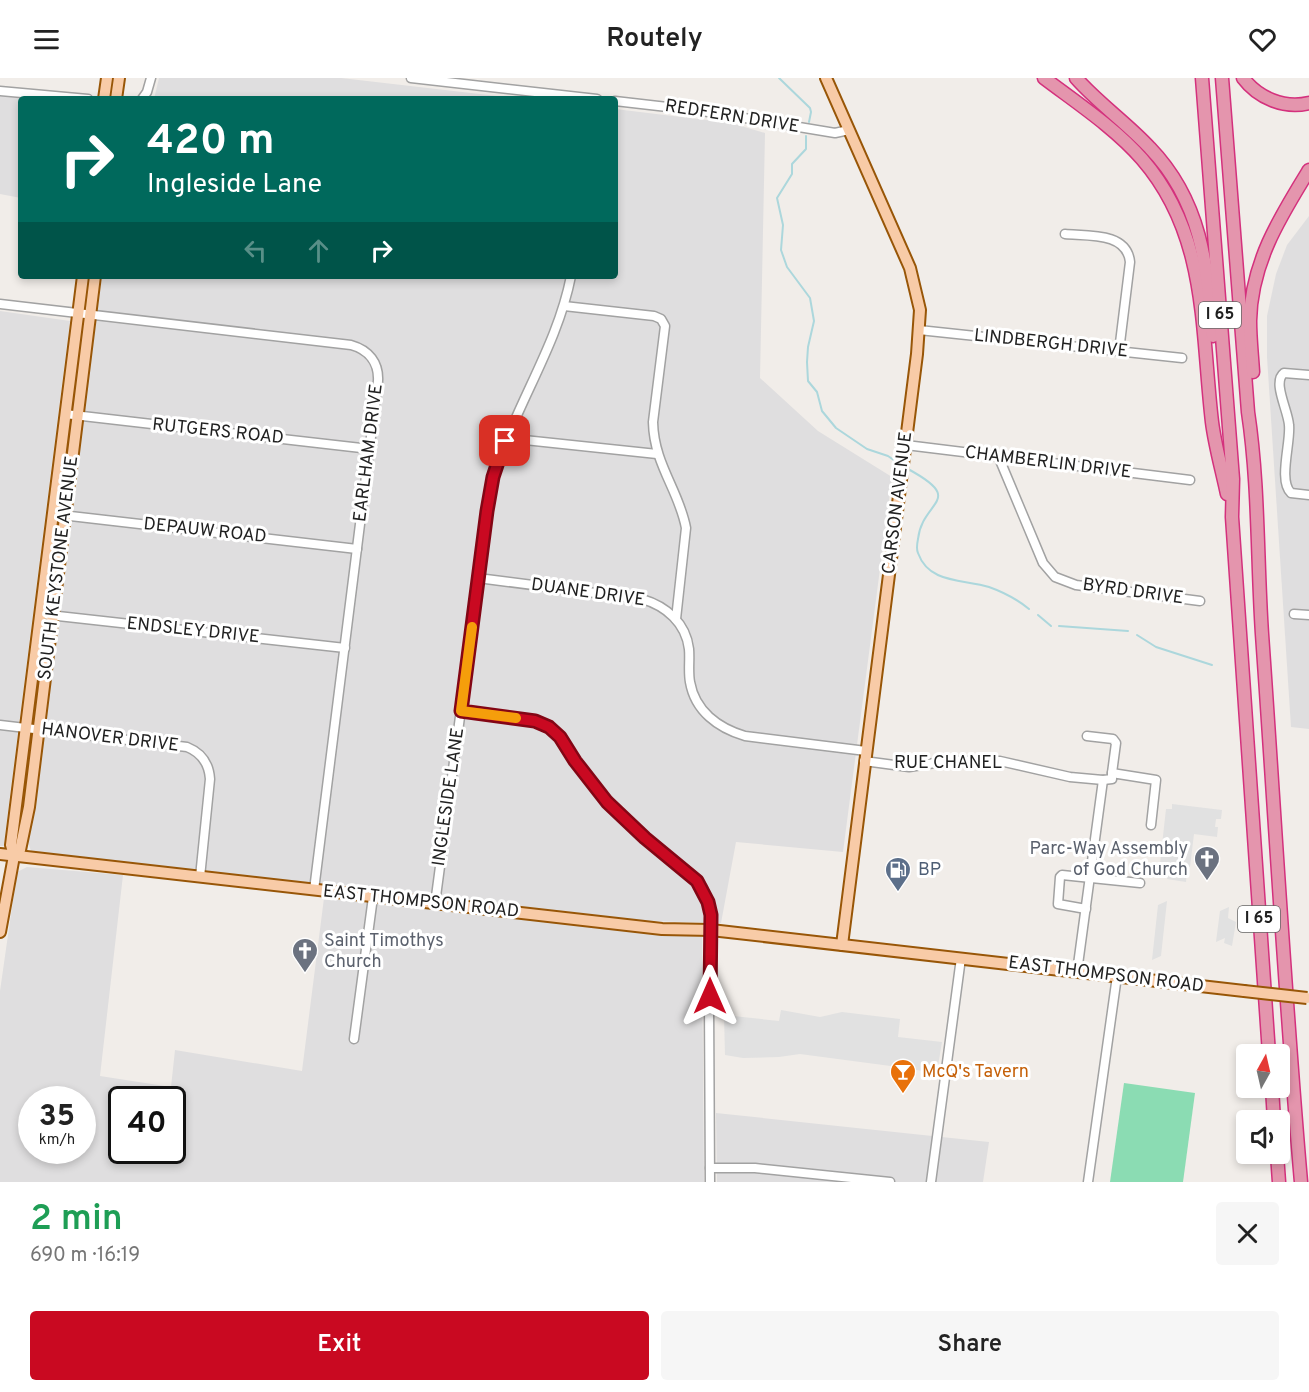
<!DOCTYPE html>
<html lang="en">
<head>
<meta charset="utf-8">
<style>
  :root { --surface:#fff; --page:#f6f6f6; --text:#222; --muted:#767676; --accent:#c90921 }
  body { margin:0; font-family:Overpass,sans-serif; background:var(--page); color:var(--text); height:100vh; display:flex; flex-direction:column; font-size:22px; white-space:nowrap }
  * { box-sizing:border-box; margin:0 }
  p { font-size:20px; color:var(--muted) }
  .icon { flex:none; width:33px; height:33px; fill:none; stroke:currentColor; stroke-width:2; stroke-linecap:round; stroke-linejoin:round }
  .map { position:relative; height:1104px; overflow:hidden }
  .sheet { display:flex; flex-direction:column; background:var(--surface); flex:1 }
  .sheet>* { flex:none }
  .banner { position:absolute; left:18px; top:18px; width:600px; height:183px; border-radius:6px; box-shadow:0 3px 9px #0003; background:#00695c; color:#fff; overflow:hidden }
  .needle { width:39px; rotate:8deg }
  .tools { position:absolute; left:1236px; top:966px; display:grid; gap:12px }
  .tools a { display:grid; place-items:center; width:54px; height:54px; border-radius:6px; background:var(--surface); box-shadow:0 3px 9px #0003; font-size:30px }
  .speed { position:absolute; left:18px; top:1008px; display:flex; gap:12px; font-size:30px; font-weight:700; text-align:center }
  .speed>* { display:grid; place-content:center; width:78px; height:78px; border-radius:50%; background:var(--surface); box-shadow:0 3px 9px #0003; line-height:1 }
  .speed small { font-size:15px; font-weight:400 }
  .speed .limit { border:3px solid #111; border-radius:9px; background:#fff; color:#111 }
  .pin { position:absolute; display:grid; place-items:center; width:51px; height:51px; color:#fff; margin:-26px; border-radius:12px; box-shadow:0 3px 9px #0006 }
  .me { position:absolute; width:66px; margin:-33px; rotate:0deg; stroke-linejoin:round; filter:drop-shadow(0 0 4px #0008) }
  .turn { display:flex; align-items:center; gap:21px; height:126px; padding:0 30px; font-size:27px }
  .turn .icon { width:78px; height:78px; stroke-width:2.5 }
  .turn b { display:block; font-size:42px; line-height:51px }
  .lanes { display:flex; align-items:center; height:57px; padding:0 30px; background:#0003; justify-content:center; gap:30px; direction:ltr }
  .lanes .off { opacity:.35 }
  .round { display:grid; place-items:center; flex:none; width:63px; height:63px; border-radius:6px; background:var(--page) }
  .summary { display:flex; align-items:center; justify-content:space-between; height:102px; padding:0 30px }
  h1 { font-size:36px; font-weight:600; line-height:45px; color:#1e9e55 }
  .button { display:flex; gap:12px; margin-top:auto; padding:12px 30px }
  .button a { flex:1; height:69px; border-radius:6px; background:var(--accent); color:#fff; font-size:24px; font-weight:600; line-height:69px; text-align:center }
  .button a+a { background:var(--page); color:var(--text) }
  header { display:flex; justify-content:space-between; align-items:center; height:78px; padding:0 30px; background:var(--surface); font-size:27px; font-weight:600 }
  .map>svg:first-child { display:block }
  .residential { fill:#dfdedf; fill-rule:evenodd }
  .pitch { fill:#8bdcb3 }
  .parking { fill:#e1e1e1 }
  .lines { fill:none; stroke-linecap:round; stroke-linejoin:round }
  .stream { stroke:#acd7dc; stroke-width:2 }
  .minor-casing { stroke:#a2a2a2; stroke-width:11 }
  .major-casing { stroke:#985607; stroke-width:14 }
  .highway-casing { stroke:#d4317d; stroke-width:15 }
  .minor { stroke:#fff; stroke-width:8 }
  .major { stroke:#f8cba7; stroke-width:10 }
  .highway { stroke:#e495ad; stroke-width:12 }
  .major-bridge-casing { stroke:#985607; stroke-width:14; stroke-linecap:butt }
  .major-bridge { stroke:#f8cba7; stroke-width:10 }
  .route-casing { stroke:#830615; stroke-width:15 }
  .route { stroke:#c90921; stroke-width:10 }
  .slow { stroke:#f59e0b; stroke-width:10 }
  .labels { text-anchor:middle; dominant-baseline:central; stroke-width:6; stroke-linejoin:round; paint-order:stroke }
  .shield { fill:#fff; stroke:#646464; stroke-width:1.5 }
  .shield-label { font-size:16px; font-weight:bold; fill:#212121 }
  .street-label { font-size:18px; fill:#212121; stroke:#fff }
  .worship-label { font-size:18px; fill:#5b616d; stroke:#fff; text-anchor:end }
  .service-label { font-size:18px; fill:#4e5e75; stroke:#fff; text-anchor:start }
  .food-label { font-size:18px; fill:#c56008; stroke:#fff; text-anchor:start }
</style>
</head>
<body>
<header><svg class="icon" aria-label="menu" viewBox="0 0 24 24"><path d="M4 6h16M4 12h16M4 18h16"/></svg>Routely<svg class="icon" aria-label="heart" viewBox="0 0 24 24"><path d="M12 20l-8-8c-3-5 5-10 8-4 3-6 11-1 8 4z"/></svg></header>
<div class="map">
<svg width="1309" height="1104" viewBox="0 0 1309 1104">
  <rect width="100%" height="100%" fill="#f1ede9"/>
  <g class="residential">
    <polygon points="159,0 341,0 524,21 154,21"/>
    <polygon points="0,16 38,21 21,21 21,120 0,116"/>
    <polygon points="615,31 731,45 765,55 760,300 818,353 892,399 843,774 736,764 721,845 649,843 31,773 28,764 102,198 615,198"/>
    <polygon points="1309,138 1309,651 1291,649 1267,279 1267,238 1276,196 1287,167"/>
    <polygon points="0,233 70,243 5,757 4,768 0,768"/>
    <path d="M27 789 123 797 100 998 171 1009 175 972 302 993 324 820 702 859 704 1104H0V913L17 794ZM32 1022H82V1072H32ZM122 1022H172V1072H122Z"/>
    <polygon points="716,1035 989,1064 983,1104 717,1104"/>
  </g>
  <polygon class="pitch" points="1124,1005 1195,1015 1183,1104 1110,1104"/>
  <g class="parking">
    <polygon points="1172,726 1222,732 1221,741 1216,741 1215,749 1218,749 1217,759 1194,756 1190,789 1160,785 1166,731 1172,731"/>
    <polygon points="1169,791 1187,793 1186,804 1167,801"/>
    <polygon points="1167,823 1161,878 1152,882 1158,827"/>
    <polygon points="1229,829 1228,840 1236,844 1232,868 1224,865 1225,860 1216,864 1220,833"/>
    <polygon points="781,932 820,939 842,934 900,941 898,959 942,964 936,1000 929,994 898,989 800,976 779,979 743,980 725,977 724,937 779,943"/>
  </g>
  <g class="lines">
    <g class="stream">
      <polyline points="779,0 810,30 811,34 809,44"/>
      <polyline points="806,58 806,71 792,86 792,96 777,120 783,147 781,172 787,189 810,220 814,243 808,269 807,284 808,303 817,314 822,333 836,350 867,371 888,378 898,385"/>
      <path d="M908 391C967 423 922 422 918 461 917 466 916 471 918 475 929 506 963 501 989 509 1003 514 1018 522 1029 531"/>
      <polyline points="1038,537 1051,548"/>
      <polyline points="1059,548 1128,553"/>
      <polyline points="1137,557 1156,569 1212,587"/>
    </g>
    <defs>
      <g id="minor">
        <polyline points="411,0 597,21"/>
        <polyline points="0,13 88,21"/>
        <polyline points="142,21 147,14 151,0"/>
        <polyline points="615,23 702,33 835,55 849,52"/>
        <path d="M1065 156C1088 158 1127 154 1130 184L1119 273"/>
        <path d="M0 226 351 267C369 272 379 285 378 303L314 812"/>
        <path d="M564 228 654 238 661 241 665 248 653 344C654 387 679 412 686 450L676 541"/>
        <polyline points="919,252 1182,280"/>
        <path d="M1309 297 1284 295C1272 304 1288 332 1289 347 1291 364 1278 403 1291 415L1309 417"/>
        <polyline points="65,336 370,371"/>
        <polyline points="506,360 657,376"/>
        <polyline points="906,367 1190,402"/>
        <polyline points="999,380 1043,485 1055,499 1076,507 1200,523"/>
        <polyline points="53,436 357,471"/>
        <path d="M478 500 642 521C666 528 686 545 689 571 690 582 688 593 690 604 695 633 718 650 745 658L866 673"/>
        <polyline points="40,536 345,570"/>
        <polyline points="1294,536 1309,537"/>
        <polyline points="461,633 535,643 549,649 560,659 593,708 607,724 644,760 691,796 703,810 711,837 709,926 710,1104"/>
        <path d="M0 647 187 669C202 675 209 686 210 701L200 799"/>
        <polyline points="1087,658 1113,661 1116,665 1112,695"/>
        <polyline points="864,683 909,689 948,683 1000,683 1070,699 1103,702 1112,701 1112,695 1156,702 1151,747"/>
        <path d="M435 826 490 414C507 338 556 275 571 198"/>
        <polyline points="1086,831 1058,826 1060,799 1062,797 1140,805"/>
        <polyline points="1077,894 1103,702"/>
        <polyline points="354,961 373,819"/>
        <polyline points="710,1090 755,1090 890,1104"/>
        <polyline points="931,1104 961,880"/>
        <polyline points="1088,1104 1117,898"/>
      </g>
      <g id="major">
        <polyline points="826,0 910,190 920,232 917,276 842,867"/>
        <polyline points="104,21 107,0"/>
        <polyline points="116,21 119,0"/>
        <polyline points="0,776 662,851 711,852 1244,913"/>
        <polyline points="14,778 20,772 29,729 95,198"/>
        <polyline points="0,854 14,778 11,767 83,198"/>
      </g>
      <g id="highway">
        <path d="M1044 0C1077 25 1115 50 1142 81 1208 157 1201 251 1212 344 1215 368 1222 392 1227 416"/>
        <path d="M1076 0C1099 26 1127 45 1150 70 1202 124 1207 188 1213 258"/>
        <polyline points="1202,0 1233,401 1232,439 1269,976"/>
        <path d="M1222 0 1248 334C1259 407 1257 482 1262 556 1275 739 1285 921 1301 1104"/>
        <path d="M1243 0C1258 20 1284 31 1309 25"/>
        <path d="M1253 294C1252 277 1250 260 1250 243 1251 185 1280 139 1309 92"/>
        <polyline points="1272,1010 1274,1042"/>
        <polyline points="1277,1076 1279,1104"/>
      </g>
    </defs>
    <use href="#minor" class="minor-casing"/>
    <use href="#major" class="major-casing"/>
    <use href="#highway" class="highway-casing"/>
    <use href="#minor" class="minor"/>
    <use href="#major" class="major"/>
    <use href="#highway" class="highway"/>
    <defs>
      <polyline id="major-bridge" points="1244,913 1307,920"/>
    </defs>
    <use href="#major-bridge" class="major-bridge-casing"/>
    <use href="#major-bridge" class="major-bridge"/>
  </g>
  <g class="lines">
    <defs>
      <polyline id="route" points="505,363 493,399 487,433 461,633 535,643 549,649 560,659 575,683 607,724 645,760 697,803 708,824 711,837 710,918"/>
    </defs>
    <use href="#route" class="route-casing"/>
    <use href="#route" class="route"/>
    <polyline class="slow" points="472,549 461,633 516,640"/>
  </g>
  <defs>
    <symbol id="church-pin" viewBox="-11 -11 22 30"><path d="M0 17L-7.5 6A9.5 9.5 0 1 1 7.5 6Z" fill="#6b7280" stroke="#fff"/><path d="M-1.2-6h2.4v3.5h3.3v2.4h-3.3V6h-2.4V-.1h-3.3v-2.4h3.3Z" fill="#fff"/></symbol>
    <symbol id="fuel-pin" viewBox="-11 -11 22 30"><path d="M0 17L-7.5 6A9.5 9.5 0 1 1 7.5 6Z" fill="#5c6f8a" stroke="#fff"/><path d="M-5.5-6h7V0h2V4h1.3V-2.5L3-4.5l.8-.8L6-3V5H2.5V1h-1V6h-7ZM-4.2-4.7v3.2H.2V-4.7Z" fill="#fff"/></symbol>
    <symbol id="bar-pin" viewBox="-11 -11 22 30"><path d="M0 17L-7.5 6A9.5 9.5 0 1 1 7.5 6Z" fill="#e8710a" stroke="#fff"/><path d="M-6-5H6L.8 .8V4.5H3.5V6h-7V4.5H-.8V.8Z" fill="#fff"/></symbol>
  </defs>
  <g fill-rule="evenodd">
    <use href="#church-pin" x="1192" y="766" width="30" height="40"/>
    <use href="#fuel-pin" x="883" y="777" width="30" height="40"/>
    <use href="#church-pin" x="290" y="858" width="30" height="40"/>
    <use href="#bar-pin" x="888" y="979" width="30" height="40"/>
  </g>
  <g class="labels">
    <g class="shield">
      <rect x="1199" y="224" width="42" height="26" rx="4.5"/>
      <rect x="1238" y="828" width="42" height="26" rx="4.5"/>
    </g>
    <g class="shield-label">
      <text x="1220" y="237">I 65</text>
      <text x="1259" y="841">I 65</text>
    </g>
    <g class="street-label">
      <text transform="translate(732 39) rotate(9)">REDFERN DRIVE</text>
      <text transform="translate(1051 266) rotate(6)">LINDBERGH DRIVE</text>
      <text transform="translate(218 354) rotate(6)">RUTGERS ROAD</text>
      <text transform="translate(369 375) rotate(-83)">EARLHAM DRIVE</text>
      <text transform="translate(1048 385) rotate(7)">CHAMBERLIN DRIVE</text>
      <text transform="translate(898 425) rotate(-83)">CARSON AVENUE</text>
      <text transform="translate(205 453) rotate(6)">DEPAUW ROAD</text>
      <text transform="translate(59 490) rotate(-83)">SOUTH KEYSTONE AVENUE</text>
      <text transform="translate(1133 514) rotate(8)">BYRD DRIVE</text>
      <text transform="translate(588 515) rotate(8)">DUANE DRIVE</text>
      <text transform="translate(193 553) rotate(6)">ENDSLEY DRIVE</text>
      <text transform="translate(110 660) rotate(7)">HANOVER DRIVE</text>
      <text x="948" y="685">RUE CHANEL</text>
      <text transform="translate(449 719) rotate(-82)">INGLESIDE LANE</text>
      <text transform="translate(421 824) rotate(6)">EAST THOMPSON ROAD</text>
      <text transform="translate(1106 897) rotate(7)">EAST THOMPSON ROAD</text>
    </g>
    <g class="worship-label">
      <text x="1188" y="771">Parc-Way Assembly<tspan x="1188" dy="21">of God Church</tspan></text>
      <text x="324" y="863" text-anchor="start">Saint Timothys<tspan x="324" dy="21">Church</tspan></text>
    </g>
    <g class="service-label">
      <text x="918" y="792">BP</text>
    </g>
    <g class="food-label">
      <text x="922" y="994">McQ's Tavern</text>
    </g>
  </g>
</svg>
<div class="tools">
<a><svg class="needle" viewBox="-14 -14 28 28"><path d="M0-13l5 13h-10z" fill="#e53935"/><path d="M0 13l5-13h-10z" fill="#767676"/></svg></a>
<a><svg class="icon" aria-label="sound" viewBox="0 0 24 24"><path d="M4 9h4l5-4v14l-5-4H4zM17 9q2 3 0 6"/></svg></a>
</div>
<div class="speed"><div>35<small>km/h</small></div><div class="limit">40</div></div>
<div class="pin" style="left:505px;top:363px;background:#d93025"><svg class="icon" aria-label="arrive" viewBox="0 0 24 24"><path d="M6 21V4h12l-3 4 3 4H6"/></svg></div>
<svg class="me" style="left:710px;top:918px" viewBox="-20 -20 40 40"><path d="M0-17L14 15 0 8-14 15z" fill="#c90921" stroke="#fff" stroke-width="4"/></svg>
<div class="banner">
<div class="turn"><svg class="icon" aria-label="right" viewBox="0 0 24 24"><path d="M7 20v-9h11M14 6l5 5-5 5"/></svg><div><b>420 m</b>Ingleside Lane</div></div>
<div class="lanes"><svg class="icon off" aria-label="left" viewBox="0 0 24 24"><path d="M17 20v-9H6M10 6l-5 5 5 5"/></svg><svg class="icon off" aria-label="ahead" viewBox="0 0 24 24"><path d="M12 20V5M6 11l6-6 6 6"/></svg><svg class="icon" aria-label="right" viewBox="0 0 24 24"><path d="M7 20v-9h11M14 6l5 5-5 5"/></svg></div>
</div>
</div>
<section class="sheet">
<div class="summary"><div><h1>2 min</h1><p>690 m · 16:19</p></div><a class="round"><svg class="icon" aria-label="close" viewBox="0 0 24 24"><path d="M6 6l12 12M18 6L6 18"/></svg></a></div>
<div class="button"><a>Exit</a><a>Share</a></div>
</section>
</body>
</html>
